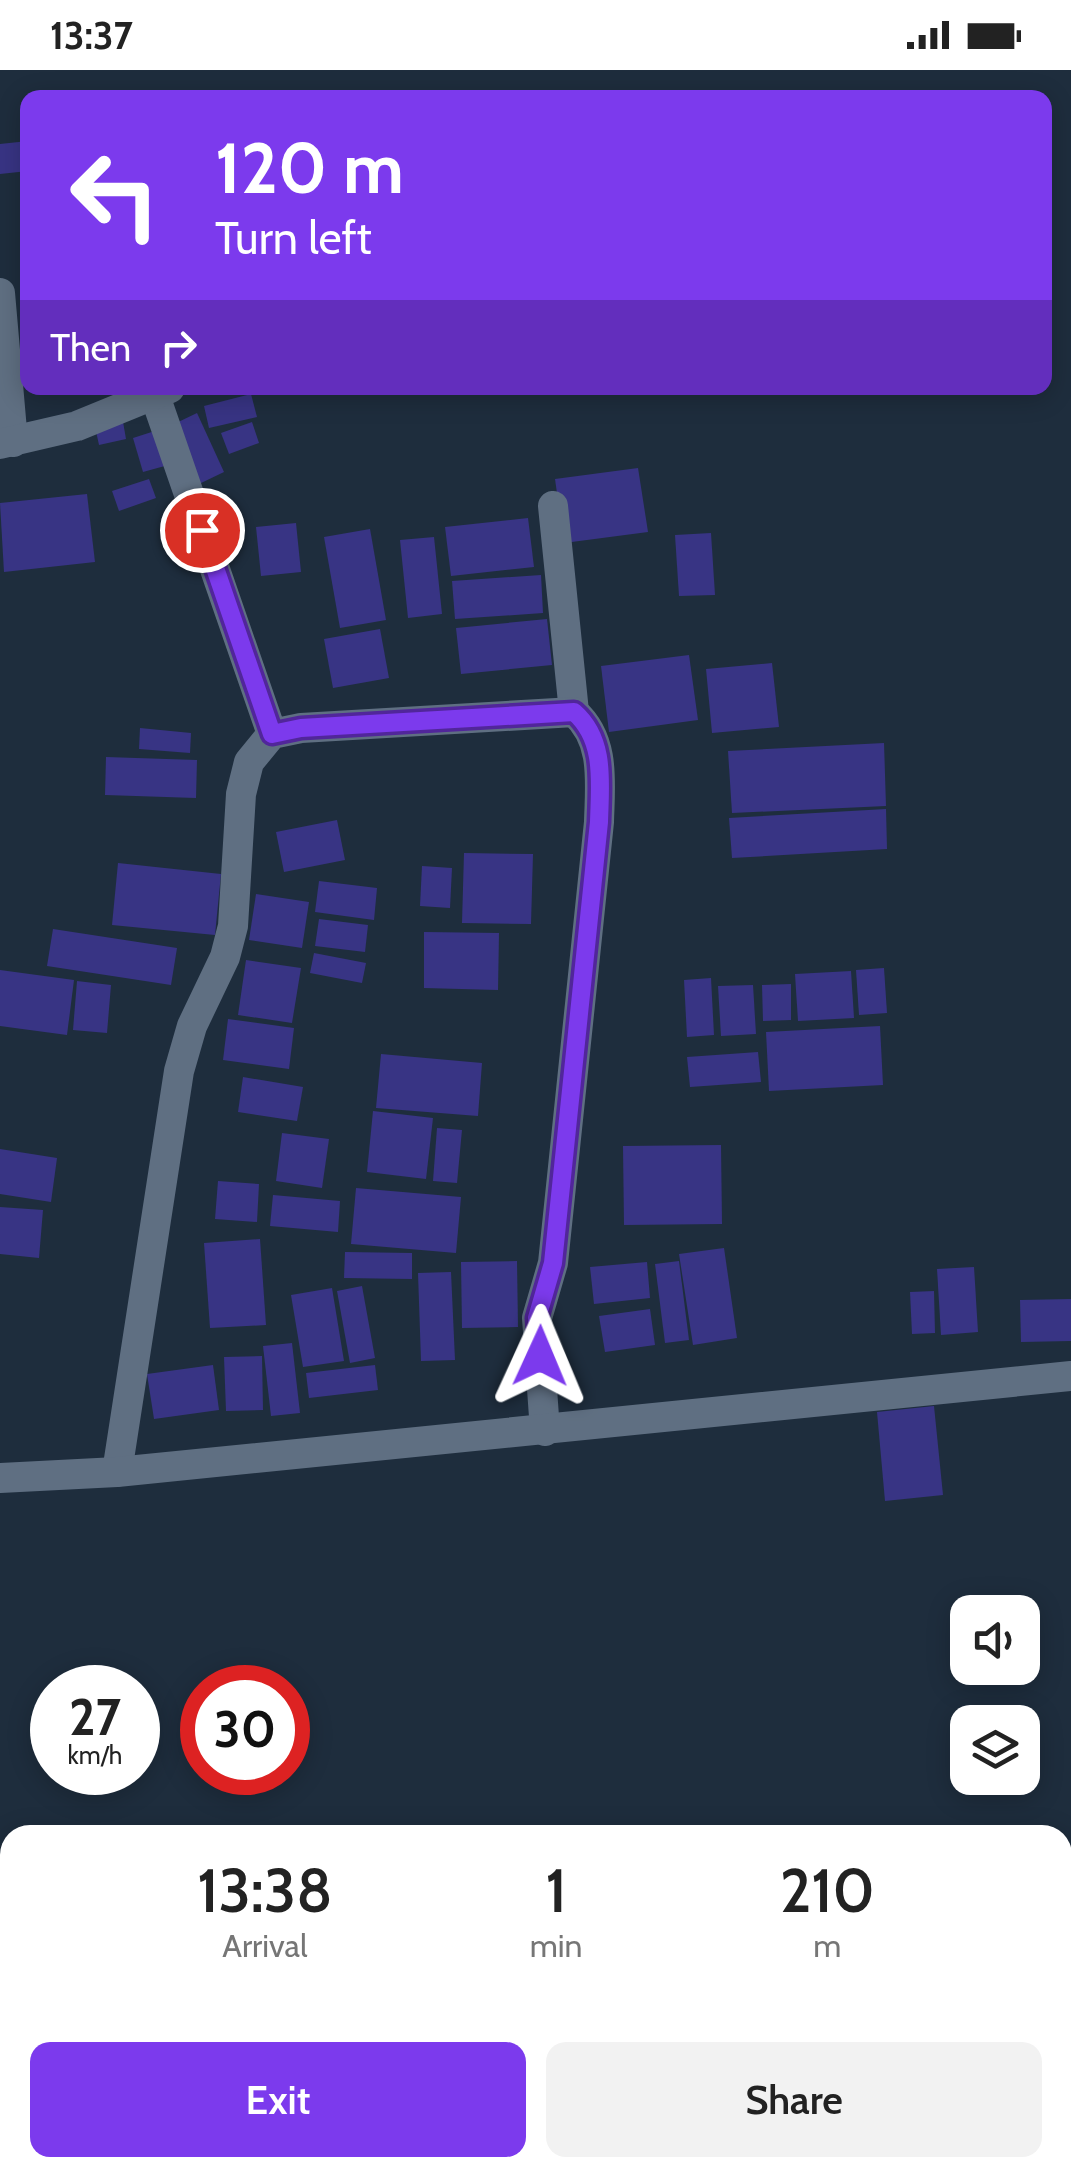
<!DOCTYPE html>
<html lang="en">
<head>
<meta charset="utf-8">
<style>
  :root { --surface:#fff; --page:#f2f2f2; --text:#222; --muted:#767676; --accent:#7c3aed }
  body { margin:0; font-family:Cabin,sans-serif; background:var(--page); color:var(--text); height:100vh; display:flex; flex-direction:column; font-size:38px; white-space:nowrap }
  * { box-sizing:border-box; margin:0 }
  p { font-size:32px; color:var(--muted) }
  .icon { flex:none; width:55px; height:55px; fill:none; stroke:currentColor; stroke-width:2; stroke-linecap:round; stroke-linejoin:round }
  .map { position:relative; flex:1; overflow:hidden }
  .drawer { position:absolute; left:0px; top:1755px; width:1072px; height:352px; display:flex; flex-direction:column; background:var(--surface); border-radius:30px 30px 0 0; box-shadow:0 5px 25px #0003 }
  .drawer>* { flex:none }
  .hud { position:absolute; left:20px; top:20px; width:1032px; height:305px; border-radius:20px; box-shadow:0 5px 25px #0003; background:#7c3aed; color:#fff; overflow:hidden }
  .buttons { position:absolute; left:950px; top:1525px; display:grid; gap:20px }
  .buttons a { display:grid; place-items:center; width:90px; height:90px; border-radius:20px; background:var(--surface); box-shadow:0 5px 25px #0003; font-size:50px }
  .speed { position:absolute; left:30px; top:1595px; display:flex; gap:20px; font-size:50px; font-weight:700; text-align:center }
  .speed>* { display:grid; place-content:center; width:130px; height:130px; border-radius:50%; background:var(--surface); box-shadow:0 5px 25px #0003; line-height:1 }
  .speed small { font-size:25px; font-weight:400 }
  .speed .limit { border:15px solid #d22; background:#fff; color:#111 }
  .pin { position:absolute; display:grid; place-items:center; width:85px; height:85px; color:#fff; margin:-42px; border:5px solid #fff; border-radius:50%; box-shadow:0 2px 10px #0007 }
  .me { position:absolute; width:110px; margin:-55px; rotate:1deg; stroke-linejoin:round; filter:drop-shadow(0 0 8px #0008) }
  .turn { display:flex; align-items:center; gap:35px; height:210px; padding:0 30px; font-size:45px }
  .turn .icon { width:130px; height:130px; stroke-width:2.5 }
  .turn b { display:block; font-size:70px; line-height:85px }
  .then { display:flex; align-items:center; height:95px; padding:0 30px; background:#0003; gap:20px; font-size:38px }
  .eta { display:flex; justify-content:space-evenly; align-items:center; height:170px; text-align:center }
  .eta b { font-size:60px; font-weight:600; line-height:70px }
  .primary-button { display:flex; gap:20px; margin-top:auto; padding:20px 30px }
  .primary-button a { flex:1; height:115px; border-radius:20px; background:var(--accent); color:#fff; font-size:40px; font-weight:600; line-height:115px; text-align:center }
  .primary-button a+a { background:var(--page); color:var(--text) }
  .status { display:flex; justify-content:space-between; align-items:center; height:70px; padding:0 50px; background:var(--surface); direction:ltr }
  .status svg { height:28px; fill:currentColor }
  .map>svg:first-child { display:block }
  .building { fill:#383484 }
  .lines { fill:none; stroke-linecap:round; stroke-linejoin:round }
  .street { stroke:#5f6f82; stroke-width:30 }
  .route-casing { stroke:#51269a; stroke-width:25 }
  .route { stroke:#7c3aed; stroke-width:18 }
</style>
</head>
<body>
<div class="status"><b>13:37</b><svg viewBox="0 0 49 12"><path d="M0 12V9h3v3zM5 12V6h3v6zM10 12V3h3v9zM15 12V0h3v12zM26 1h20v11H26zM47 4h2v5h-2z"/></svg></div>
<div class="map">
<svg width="1071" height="2107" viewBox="0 0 1071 2107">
  <rect width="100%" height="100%" fill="#1e2d3d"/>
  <g class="building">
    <polygon points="28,71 28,101 0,104 0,74"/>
    <polygon points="251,324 257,347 209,358 204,336"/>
    <polygon points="197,343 224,402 199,414 172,355"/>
    <polygon points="122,346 126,369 99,375 94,352"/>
    <polygon points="252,352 259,373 229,384 221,363"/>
    <polygon points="161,359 172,394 143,402 133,368"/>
    <polygon points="638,398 648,462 564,473 555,409"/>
    <polygon points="149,409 156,428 119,441 112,421"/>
    <polygon points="87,424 95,492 4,502 0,433"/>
    <polygon points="528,448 534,497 451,506 445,457"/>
    <polygon points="296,453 301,502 261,506 256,457"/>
    <polygon points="370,459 386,550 340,558 324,467"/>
    <polygon points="711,463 715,525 679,526 675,465"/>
    <polygon points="434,467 442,544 408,548 400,470"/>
    <polygon points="541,505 543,543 455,549 452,511"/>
    <polygon points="547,549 552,595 461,604 456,558"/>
    <polygon points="380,559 389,608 333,618 324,569"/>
    <polygon points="689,585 698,650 609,662 601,596"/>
    <polygon points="772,593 779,657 712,663 706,599"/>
    <polygon points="140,658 191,663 190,683 139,679"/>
    <polygon points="884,673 886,736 732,743 728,681"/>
    <polygon points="106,687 197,690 196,728 105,725"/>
    <polygon points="886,739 887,779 732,788 729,748"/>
    <polygon points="337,750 345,790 284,802 276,762"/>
    <polygon points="464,783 533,784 531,854 462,853"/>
    <polygon points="118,793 221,804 215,865 112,855"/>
    <polygon points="422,796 452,798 450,838 420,836"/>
    <polygon points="319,811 377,818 374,850 315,842"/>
    <polygon points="256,824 309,832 302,878 249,870"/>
    <polygon points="319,849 368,855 365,882 315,876"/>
    <polygon points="53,859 177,878 171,915 47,896"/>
    <polygon points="424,862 499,863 498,920 424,918"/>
    <polygon points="314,883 366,893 362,913 310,903"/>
    <polygon points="246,890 301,898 292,953 238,945"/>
    <polygon points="884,898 887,943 859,945 856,900"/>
    <polygon points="0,900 74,910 67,965 0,956"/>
    <polygon points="851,901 854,948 798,951 795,904"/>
    <polygon points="711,908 714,965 687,967 684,910"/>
    <polygon points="77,911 111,915 107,963 73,960"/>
    <polygon points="791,914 791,950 763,951 762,915"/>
    <polygon points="753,915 756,964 721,966 718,916"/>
    <polygon points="228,949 294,958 289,999 223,990"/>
    <polygon points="880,956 883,1015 769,1021 766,962"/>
    <polygon points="758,982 761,1012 690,1017 687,987"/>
    <polygon points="381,984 482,993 478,1046 376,1038"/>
    <polygon points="243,1007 303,1017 297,1051 238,1042"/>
    <polygon points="373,1041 433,1048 426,1109 367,1102"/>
    <polygon points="437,1058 462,1060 457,1113 433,1111"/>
    <polygon points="282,1063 329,1069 322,1118 276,1111"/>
    <polygon points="721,1075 722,1154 624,1155 623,1076"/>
    <polygon points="0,1079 57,1088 51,1132 0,1124"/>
    <polygon points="218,1111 259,1114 257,1152 215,1149"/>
    <polygon points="356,1118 461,1127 456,1183 351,1174"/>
    <polygon points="273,1125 340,1131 338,1162 270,1156"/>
    <polygon points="0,1137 43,1140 39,1188 0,1184"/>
    <polygon points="260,1169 266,1255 210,1258 204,1173"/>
    <polygon points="724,1178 737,1268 693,1275 679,1184"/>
    <polygon points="345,1182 412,1183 412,1209 344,1208"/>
    <polygon points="517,1191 518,1257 462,1258 461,1192"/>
    <polygon points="679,1191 689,1270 665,1273 655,1194"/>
    <polygon points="647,1192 650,1228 594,1234 590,1197"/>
    <polygon points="974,1197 978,1262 941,1265 937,1199"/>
    <polygon points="451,1202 455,1290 421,1291 418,1203"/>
    <polygon points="362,1216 375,1288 350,1293 337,1221"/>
    <polygon points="332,1218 344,1291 303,1297 291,1225"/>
    <polygon points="934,1221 935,1263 912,1264 910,1222"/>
    <polygon points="1071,1229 1071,1271 1021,1272 1020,1230"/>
    <polygon points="650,1239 655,1275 605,1282 599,1246"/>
    <polygon points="292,1273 300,1343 271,1346 263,1276"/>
    <polygon points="262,1286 263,1340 226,1341 224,1287"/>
    <polygon points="213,1295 219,1340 154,1349 147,1304"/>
    <polygon points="375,1295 378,1320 309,1328 306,1303"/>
    <polygon points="934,1336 943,1425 885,1431 877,1342"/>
  </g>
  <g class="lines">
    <g class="street">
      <polyline points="0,223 13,372"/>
      <polyline points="154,323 272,664"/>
      <polyline points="0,374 77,356 170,318"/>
      <polyline points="553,436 574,642"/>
      <path d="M117 1402 179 1001 192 956 225 887 233 856 241 724 249 692 272 664 301 658 574 642C606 670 600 713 599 752L553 1193 537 1248 545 1361"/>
      <polyline points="0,1408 117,1402 1071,1306"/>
    </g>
  </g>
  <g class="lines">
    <defs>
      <path id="route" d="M202 460 272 664 301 658 574 642C606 670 600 713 599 752L553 1193 537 1248 540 1286"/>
    </defs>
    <use href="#route" class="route-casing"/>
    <use href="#route" class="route"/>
  </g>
</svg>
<div class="buttons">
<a><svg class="icon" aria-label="sound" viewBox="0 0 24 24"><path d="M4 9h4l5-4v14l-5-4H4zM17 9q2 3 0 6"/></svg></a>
<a><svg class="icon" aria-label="layers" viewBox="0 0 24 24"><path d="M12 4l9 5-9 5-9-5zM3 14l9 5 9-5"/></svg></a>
</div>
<div class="speed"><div>27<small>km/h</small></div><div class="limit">30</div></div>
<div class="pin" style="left:202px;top:460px;background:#d93025"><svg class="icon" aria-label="arrive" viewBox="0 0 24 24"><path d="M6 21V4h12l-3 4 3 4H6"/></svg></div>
<svg class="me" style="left:540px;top:1286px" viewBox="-20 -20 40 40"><path d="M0-17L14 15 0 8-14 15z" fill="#7c3aed" stroke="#fff" stroke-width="4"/></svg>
<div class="hud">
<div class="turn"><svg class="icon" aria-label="left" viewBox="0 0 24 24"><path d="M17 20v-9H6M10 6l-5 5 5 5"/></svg><div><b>120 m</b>Turn left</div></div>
<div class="then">Then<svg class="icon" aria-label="right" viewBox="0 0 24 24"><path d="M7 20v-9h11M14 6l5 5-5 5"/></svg></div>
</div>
<section class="drawer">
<div class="eta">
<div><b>13:38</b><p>Arrival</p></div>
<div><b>1</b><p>min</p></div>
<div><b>210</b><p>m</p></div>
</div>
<div class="primary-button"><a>Exit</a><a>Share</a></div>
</section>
</div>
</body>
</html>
